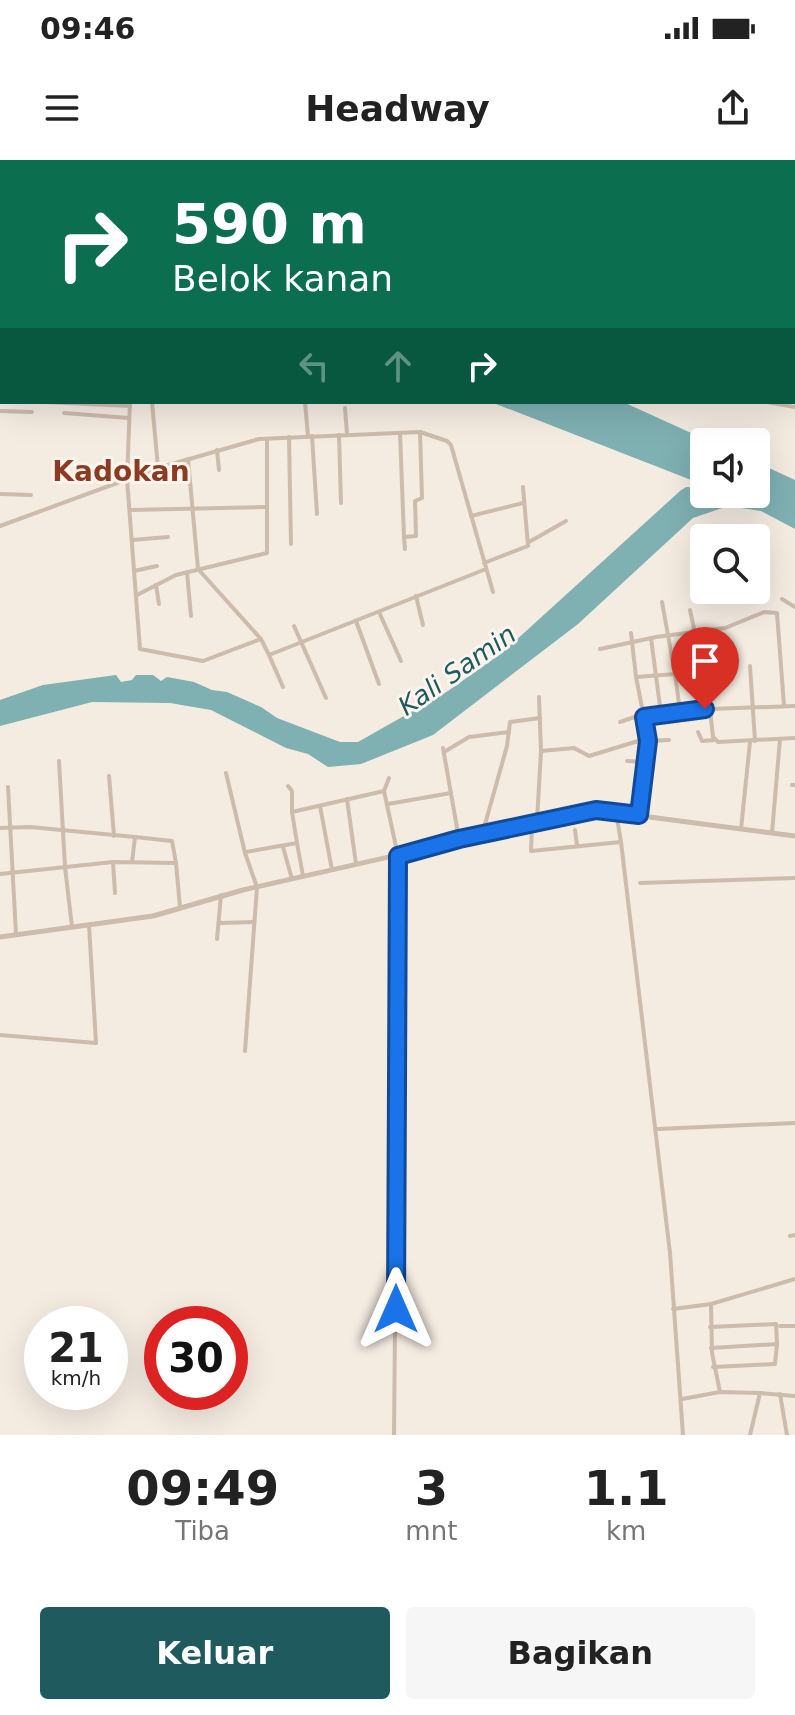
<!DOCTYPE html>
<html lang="id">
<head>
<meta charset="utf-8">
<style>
  :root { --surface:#fff; --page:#f6f6f6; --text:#222; --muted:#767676; --accent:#1f5a5e }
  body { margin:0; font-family:"DejaVu Sans",sans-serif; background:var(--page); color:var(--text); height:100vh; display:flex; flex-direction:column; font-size:30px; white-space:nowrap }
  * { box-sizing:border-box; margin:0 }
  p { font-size:26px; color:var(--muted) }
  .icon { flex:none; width:44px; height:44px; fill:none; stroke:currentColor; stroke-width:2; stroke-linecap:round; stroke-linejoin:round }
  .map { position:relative; height:1275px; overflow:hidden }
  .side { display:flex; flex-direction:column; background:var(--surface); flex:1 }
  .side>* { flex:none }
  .hud { position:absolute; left:0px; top:0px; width:796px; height:244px; box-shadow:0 8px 32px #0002; background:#0b6e4f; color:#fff; overflow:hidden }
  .controls { position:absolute; left:690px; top:268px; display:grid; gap:16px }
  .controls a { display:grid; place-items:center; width:80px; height:80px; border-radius:8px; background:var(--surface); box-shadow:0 8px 32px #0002; font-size:40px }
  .speed { position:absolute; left:24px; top:1146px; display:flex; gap:16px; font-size:40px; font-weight:700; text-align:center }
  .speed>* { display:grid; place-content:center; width:104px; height:104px; border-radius:50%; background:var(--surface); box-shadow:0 8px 32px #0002; line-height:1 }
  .speed small { font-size:20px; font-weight:400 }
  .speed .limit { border:12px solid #d22; background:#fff; color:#111 }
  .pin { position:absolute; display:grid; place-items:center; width:68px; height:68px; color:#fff; margin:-82px -34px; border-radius:50% 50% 50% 0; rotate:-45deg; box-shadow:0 0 8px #0007 }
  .pin .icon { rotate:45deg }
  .me { position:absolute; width:88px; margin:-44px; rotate:0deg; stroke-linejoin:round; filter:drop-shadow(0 0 6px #0008) }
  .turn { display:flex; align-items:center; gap:28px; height:168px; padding:0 40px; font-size:36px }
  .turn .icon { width:104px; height:104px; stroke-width:2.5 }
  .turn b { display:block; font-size:56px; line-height:68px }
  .lanes { display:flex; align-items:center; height:76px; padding:0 40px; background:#0003; justify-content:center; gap:40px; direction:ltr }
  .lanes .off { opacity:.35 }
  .eta { display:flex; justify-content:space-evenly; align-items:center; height:136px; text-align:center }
  .eta b { font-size:48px; font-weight:600; line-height:56px }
  .primary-button { display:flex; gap:16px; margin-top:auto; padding:16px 40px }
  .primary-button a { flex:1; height:92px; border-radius:8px; background:var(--accent); color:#fff; font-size:32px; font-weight:600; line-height:92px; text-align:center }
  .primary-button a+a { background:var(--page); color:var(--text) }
  .status { display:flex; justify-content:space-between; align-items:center; height:56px; padding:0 40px; background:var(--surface); direction:ltr }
  .status svg { height:22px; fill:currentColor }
  header { display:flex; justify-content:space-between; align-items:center; height:104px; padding:0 40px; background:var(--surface); font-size:36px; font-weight:600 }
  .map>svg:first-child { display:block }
  .water { fill:#7fb0b2 }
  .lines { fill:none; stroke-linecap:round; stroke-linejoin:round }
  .minor { stroke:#cdbbac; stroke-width:4 }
  .tertiary { stroke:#cdbbac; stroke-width:5 }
  .route-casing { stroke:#114b97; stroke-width:20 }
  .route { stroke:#1a73e8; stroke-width:14 }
  .labels { text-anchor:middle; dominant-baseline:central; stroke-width:6; stroke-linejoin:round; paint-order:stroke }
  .water-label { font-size:26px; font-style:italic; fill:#1f5a5e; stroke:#fbf5ee }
  .quarter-label { font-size:28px; font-weight:bold; fill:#8c3b22; stroke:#fbf5ee }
</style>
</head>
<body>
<div class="status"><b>09:46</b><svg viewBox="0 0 49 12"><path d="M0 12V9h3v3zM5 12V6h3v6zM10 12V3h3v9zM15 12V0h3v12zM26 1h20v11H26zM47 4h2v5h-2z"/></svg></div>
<header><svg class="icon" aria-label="menu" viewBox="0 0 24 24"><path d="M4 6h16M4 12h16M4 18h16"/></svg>Headway<svg class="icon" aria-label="share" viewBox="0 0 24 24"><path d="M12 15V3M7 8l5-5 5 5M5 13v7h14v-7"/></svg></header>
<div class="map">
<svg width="795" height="1275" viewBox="0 0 795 1275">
  <rect width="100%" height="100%" fill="#f4ebe1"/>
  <g class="water">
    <polygon points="491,242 623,242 711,282 704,282 704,325"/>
    <polygon points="756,302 795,320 795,369 761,351 728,346 693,358 578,464 433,575 361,604 328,607 308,594 286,588 211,550 170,543 92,542 0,566 0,540 43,525 116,515 121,522 132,520 136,515 153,515 161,521 167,517 194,522 212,530 227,532 261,547 277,558 340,582 358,582 448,531 502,493 680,331 686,327 704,328 704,334 756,334"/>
  </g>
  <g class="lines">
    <g class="minor">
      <polyline points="206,0 211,2"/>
      <polyline points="431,0 432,2"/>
      <polyline points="512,0 512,2"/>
      <polyline points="532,0 533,2"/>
      <polyline points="654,0 654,2"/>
      <polyline points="758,0 758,2"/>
      <polyline points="327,2 355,0"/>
      <polyline points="0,91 2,92"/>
      <polyline points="0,133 2,133"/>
      <polyline points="0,240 2,240"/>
      <polyline points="45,242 130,246"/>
      <polyline points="130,242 127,319 140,489 203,501 261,479"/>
      <polyline points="152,242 158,308"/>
      <polyline points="305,242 308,276"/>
      <polyline points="767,242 795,247"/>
      <polyline points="345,248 347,274"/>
      <polyline points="0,251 32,252"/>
      <polyline points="64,253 129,258"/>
      <polyline points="400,273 404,377 416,376 415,341 422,338 420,272"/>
      <polyline points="339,275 341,343"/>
      <polyline points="312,276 317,354"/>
      <polyline points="289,277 291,384"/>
      <polyline points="217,290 219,310"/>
      <polyline points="188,299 198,409 261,479 269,495 486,409"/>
      <polyline points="0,334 31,335"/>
      <polyline points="130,350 266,347"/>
      <polyline points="471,356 523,343"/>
      <polyline points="0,366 158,308 259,279 420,272 447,281 451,285 493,432"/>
      <polyline points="404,377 405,389"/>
      <polyline points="132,380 168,377"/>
      <polyline points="529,382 566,361"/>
      <polyline points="484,403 528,386 523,327"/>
      <polyline points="134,411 157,406"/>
      <polyline points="187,412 191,456"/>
      <polyline points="156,425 159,444"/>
      <polyline points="137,435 176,415 267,393 267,279"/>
      <polyline points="416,436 423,465"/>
      <polyline points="782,439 795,447"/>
      <polyline points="662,442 675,514"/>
      <polyline points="690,450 695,473"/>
      <polyline points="379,452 401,501"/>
      <polyline points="356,461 379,524"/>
      <polyline points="294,466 326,538"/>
      <polyline points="631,473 636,517 648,578 639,655"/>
      <polyline points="690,474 695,517"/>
      <polyline points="651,478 661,554"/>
      <polyline points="600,489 656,477 725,468 764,452 777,453 784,546"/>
      <polyline points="269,495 283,527"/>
      <polyline points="750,506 755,581"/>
      <polyline points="636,517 675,514 680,551"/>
      <polyline points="710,549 795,546"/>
      <polyline points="644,557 710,549 713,577 718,582 795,578"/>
      <polyline points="620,562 643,554"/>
      <polyline points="698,572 702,581 715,580"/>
      <polyline points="648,581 669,580"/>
      <polyline points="443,588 459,679"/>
      <polyline points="541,591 574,588 589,596 648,578"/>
      <polyline points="444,592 469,577 509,572"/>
      <polyline points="59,601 65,707 72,767"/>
      <polyline points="627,601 645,602"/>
      <polyline points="226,613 245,693 257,727 245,891"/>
      <polyline points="109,616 114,676"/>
      <polyline points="389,618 384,631 398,696 399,736 394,1275"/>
      <polyline points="792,625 795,625"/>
      <polyline points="288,626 292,631 292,652"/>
      <polyline points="8,627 16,774"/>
      <polyline points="347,639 356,704"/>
      <polyline points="388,644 451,633"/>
      <polyline points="320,646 332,710"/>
      <polyline points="537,661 541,591 539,537"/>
      <polyline points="532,665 531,691 621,682 616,652"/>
      <polyline points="0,668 30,667 135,677 132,702"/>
      <polyline points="741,669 750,582"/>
      <polyline points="575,670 577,685"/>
      <polyline points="772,673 780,579"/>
      <polyline points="482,675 507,586 510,562 540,558"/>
      <polyline points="135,677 172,681 176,703"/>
      <polyline points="621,682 670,1093 683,1275"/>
      <polyline points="297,683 292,652 384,631"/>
      <polyline points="283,687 292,719"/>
      <polyline points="246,692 297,683 303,716"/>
      <polyline points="113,702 115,733"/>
      <polyline points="0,714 113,702 176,703 180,747"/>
      <polyline points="640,723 795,718"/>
      <polyline points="220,763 254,762"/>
      <polyline points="217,779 221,735"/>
      <polyline points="0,875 96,883 89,765"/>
      <polyline points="657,969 795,963"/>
      <polyline points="790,1076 795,1075"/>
      <polyline points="711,1144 712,1193 720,1232"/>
      <polyline points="673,1149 711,1144 795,1119"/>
      <polyline points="780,1166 795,1166"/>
      <polyline points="710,1167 776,1164 777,1184 711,1188"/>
      <polyline points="713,1207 775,1204 777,1184"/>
      <polyline points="780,1234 787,1275"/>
      <polyline points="682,1239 720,1232 760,1233"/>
      <polyline points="750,1275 760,1233 795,1236"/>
    </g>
    <polyline class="tertiary" points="0,777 153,756 243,730 596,650 795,676"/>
  </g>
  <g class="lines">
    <defs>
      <polyline id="route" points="396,1149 398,696 459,679 596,650 639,655 648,581 644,557 705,549"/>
    </defs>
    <use href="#route" class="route-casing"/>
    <use href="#route" class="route"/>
  </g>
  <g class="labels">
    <g class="water-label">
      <text transform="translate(457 510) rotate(-35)">Kali Samin</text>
    </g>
    <g class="quarter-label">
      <text x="121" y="311">Kadokan</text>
    </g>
  </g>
</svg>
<div class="controls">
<a><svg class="icon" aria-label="sound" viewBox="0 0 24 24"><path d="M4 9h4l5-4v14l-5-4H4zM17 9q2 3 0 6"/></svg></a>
<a><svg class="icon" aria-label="search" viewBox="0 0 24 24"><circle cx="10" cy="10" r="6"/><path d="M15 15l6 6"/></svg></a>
</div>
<div class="speed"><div>21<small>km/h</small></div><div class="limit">30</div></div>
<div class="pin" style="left:705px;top:549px;background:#d93025"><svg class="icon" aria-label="arrive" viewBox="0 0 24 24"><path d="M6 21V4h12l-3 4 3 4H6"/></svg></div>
<svg class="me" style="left:396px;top:1149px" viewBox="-20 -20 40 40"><path d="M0-17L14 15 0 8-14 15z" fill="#1a73e8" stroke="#fff" stroke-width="4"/></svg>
<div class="hud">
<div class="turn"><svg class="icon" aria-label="right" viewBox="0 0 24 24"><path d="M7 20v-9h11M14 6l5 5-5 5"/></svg><div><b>590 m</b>Belok kanan</div></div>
<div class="lanes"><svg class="icon off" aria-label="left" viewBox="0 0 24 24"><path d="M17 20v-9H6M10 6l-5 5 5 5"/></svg><svg class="icon off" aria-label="ahead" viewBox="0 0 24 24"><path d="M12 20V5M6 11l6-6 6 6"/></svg><svg class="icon" aria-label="right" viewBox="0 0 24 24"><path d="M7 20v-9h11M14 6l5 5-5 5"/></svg></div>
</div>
</div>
<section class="side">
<div class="eta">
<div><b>09:49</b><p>Tiba</p></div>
<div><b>3</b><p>mnt</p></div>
<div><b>1.1</b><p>km</p></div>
</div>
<div class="primary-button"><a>Keluar</a><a>Bagikan</a></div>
</section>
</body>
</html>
